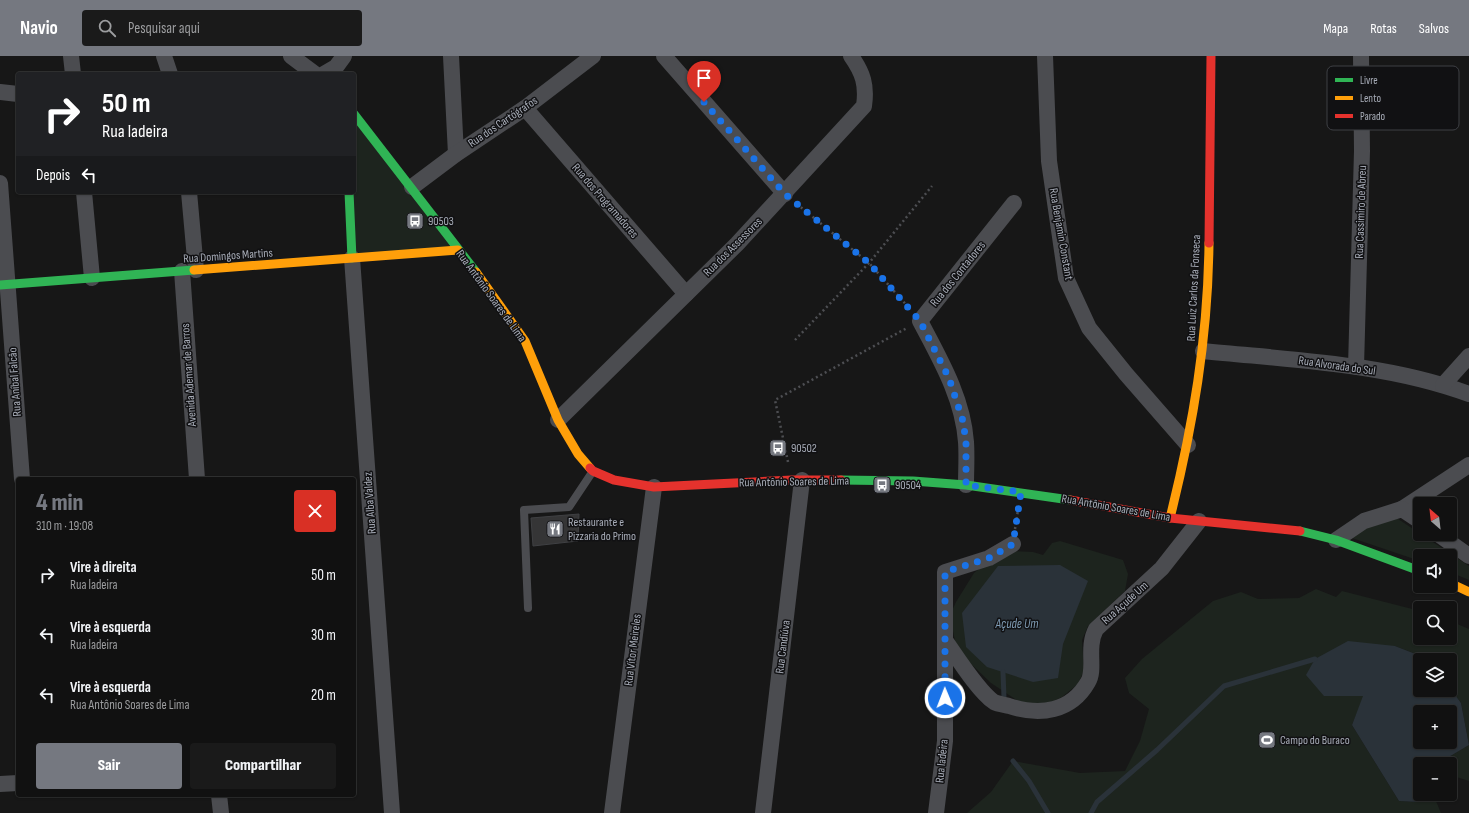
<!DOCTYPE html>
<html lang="pt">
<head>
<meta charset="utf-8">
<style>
  :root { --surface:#111; --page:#1a1a1a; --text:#f1f3f6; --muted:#9c9d9f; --line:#303131; --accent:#757880 }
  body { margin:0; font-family:"Sofia Sans Condensed",sans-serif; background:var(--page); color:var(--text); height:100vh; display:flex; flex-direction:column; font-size:15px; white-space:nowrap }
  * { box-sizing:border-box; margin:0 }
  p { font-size:13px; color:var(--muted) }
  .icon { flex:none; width:22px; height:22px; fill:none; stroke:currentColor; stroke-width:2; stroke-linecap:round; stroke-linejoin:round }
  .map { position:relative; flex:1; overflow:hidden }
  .sheet { position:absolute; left:16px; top:421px; width:340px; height:320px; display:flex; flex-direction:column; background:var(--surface); border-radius:4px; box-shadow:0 1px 3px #0004,0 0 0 1px var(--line) }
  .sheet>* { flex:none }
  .banner { position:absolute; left:16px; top:16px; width:340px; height:122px; border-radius:4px; box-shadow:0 1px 3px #0004,0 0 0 1px var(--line); background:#202124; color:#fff; overflow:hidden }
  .needle { width:26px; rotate:332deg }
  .buttons { position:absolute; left:1413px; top:441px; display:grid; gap:8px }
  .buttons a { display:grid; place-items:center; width:44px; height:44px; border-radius:4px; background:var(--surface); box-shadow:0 1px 3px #0004,0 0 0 1px var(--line); font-size:20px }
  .pin { position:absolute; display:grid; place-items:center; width:34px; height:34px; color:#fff; margin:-41px -17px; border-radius:50% 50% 50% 0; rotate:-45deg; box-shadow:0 0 4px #0007 }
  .pin .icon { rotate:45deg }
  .me { position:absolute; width:44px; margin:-22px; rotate:359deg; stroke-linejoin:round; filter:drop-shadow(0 0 3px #0008) }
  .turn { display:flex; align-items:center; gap:14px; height:84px; padding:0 20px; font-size:18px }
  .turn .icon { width:52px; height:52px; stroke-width:2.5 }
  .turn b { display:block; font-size:28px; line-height:34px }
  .then { display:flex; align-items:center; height:38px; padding:0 20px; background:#0003; gap:8px; font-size:15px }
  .round { display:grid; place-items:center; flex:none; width:42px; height:42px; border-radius:4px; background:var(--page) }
  .overview { display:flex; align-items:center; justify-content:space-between; height:68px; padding:0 20px }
  h1 { font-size:24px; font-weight:800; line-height:30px; color:var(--accent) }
  .action { display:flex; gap:8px; margin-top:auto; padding:8px 20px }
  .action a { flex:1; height:46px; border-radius:4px; background:var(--accent); color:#fff; font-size:16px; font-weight:800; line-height:46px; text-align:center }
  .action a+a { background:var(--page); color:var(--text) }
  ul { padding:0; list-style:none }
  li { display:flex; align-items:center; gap:12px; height:60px; padding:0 20px }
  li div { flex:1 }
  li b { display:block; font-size:15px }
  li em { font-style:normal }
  header { display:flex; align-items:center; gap:24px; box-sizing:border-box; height:56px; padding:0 20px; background:var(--accent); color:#fff }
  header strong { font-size:19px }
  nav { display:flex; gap:22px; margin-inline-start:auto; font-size:14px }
  .search { width:280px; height:36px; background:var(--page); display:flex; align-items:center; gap:10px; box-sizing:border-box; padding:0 14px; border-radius:4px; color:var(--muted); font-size:15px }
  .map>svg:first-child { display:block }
  .green { fill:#1d241e }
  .water { fill:#2a3239; fill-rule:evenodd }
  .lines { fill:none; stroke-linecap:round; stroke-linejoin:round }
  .stream { stroke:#2a3239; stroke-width:5 }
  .building { fill:#353536; stroke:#3f4043 }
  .path { stroke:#4d4e52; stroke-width:2.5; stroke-dasharray:2 3; stroke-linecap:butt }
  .lane { stroke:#4b4c50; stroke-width:8 }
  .street { stroke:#4b4c50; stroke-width:16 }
  .fast { stroke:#30b455; stroke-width:9 }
  .slow { stroke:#ff9f0a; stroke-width:9 }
  .jam { stroke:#e5322d; stroke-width:9 }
  .route { stroke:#1a73e8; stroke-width:7; stroke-dasharray:0 12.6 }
  .labels { text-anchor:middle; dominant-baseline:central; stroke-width:3; stroke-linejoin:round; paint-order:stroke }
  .street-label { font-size:12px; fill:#a8adb8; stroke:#111113 }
  .poi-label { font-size:12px; fill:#a8adb8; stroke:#111113; text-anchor:start }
  .water-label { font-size:13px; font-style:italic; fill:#7f9bb3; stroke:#111113 }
  .key { fill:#111113; stroke:#3e4045; stroke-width:1 }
  .key-label { font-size:11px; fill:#a8adb8 }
</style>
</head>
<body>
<header>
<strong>Navio</strong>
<div class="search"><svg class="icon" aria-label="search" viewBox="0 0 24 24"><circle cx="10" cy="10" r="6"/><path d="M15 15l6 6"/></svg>Pesquisar aqui</div>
<nav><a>Mapa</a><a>Rotas</a><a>Salvos</a></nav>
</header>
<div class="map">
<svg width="1469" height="757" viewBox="0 0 1469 757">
  <rect width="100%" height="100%" fill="#171717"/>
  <g class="green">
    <polygon points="354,58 458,194 352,202"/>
    <polygon points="1395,461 1469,510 1469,524 1450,516 1450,500 1420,500 1420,505 1346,480"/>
    <polygon points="1060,485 1123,504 1128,518 1125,535 1088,570 1082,584 1084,614 1078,628 1062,641 1043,650 1021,647 991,627 968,605 955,585 950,559 956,546 974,517 989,505 1008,495 1033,496 1043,499 1052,487"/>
    <polygon points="1316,533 1336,541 1342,535 1420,555 1420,582 1450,582 1450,565 1469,573 1469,725 1450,719 1450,708 1437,708 1469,689 1461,647 1450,632 1450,604 1431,604 1395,590 1324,640 1364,640 1352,669 1399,745 1417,746 1420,735 1420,738 1433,738 1441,757 967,757 991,736 1013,705 1080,717 1125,715 1140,685 1149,653 1129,637 1125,622 1142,603 1213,545 1241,536 1258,543 1299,542"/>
  </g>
  <g class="water">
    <polygon points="1060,509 1088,525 1063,588 1058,622 1033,626 987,611 966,591 962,557 998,510"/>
    <path d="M1348 585 1395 590 1431 604H1420V634H1450V632L1461 647 1469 689 1437 708H1420V735L1417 746 1399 745 1352 669 1363 640H1324L1306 619 1315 603ZM1420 656H1450V686H1420Z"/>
  </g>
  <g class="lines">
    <g class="stream">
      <polyline points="1003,616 1004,642"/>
      <polyline points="1013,705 1029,725 1048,757"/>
      <polyline points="1091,757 1097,746 1157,694 1224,630 1315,603"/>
    </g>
  </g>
  <polygon class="building" points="579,458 578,485 533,490 531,462"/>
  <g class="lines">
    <g class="path">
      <polyline points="797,148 869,207 910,253"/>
      <polyline points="795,284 869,207 932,130"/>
      <polyline points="788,406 775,344 907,272"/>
      <polyline points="1015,473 1018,454"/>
    </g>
    <polyline class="lane" points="528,552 524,454 569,451 593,415"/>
    <g class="street">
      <polyline points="71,0 73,18"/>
      <polyline points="164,0 170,18"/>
      <polyline points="291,0 315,18"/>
      <polyline points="451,0 456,98"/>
      <polyline points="664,0 785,138"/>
      <polyline points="1045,0 1049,105 1066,222 1089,272 1126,318 1188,389"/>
      <polyline points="324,18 336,11 344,0"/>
      <polyline points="0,36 18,38"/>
      <polyline points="525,52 686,238"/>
      <polyline points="0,127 22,423"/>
      <polyline points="412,131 456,98 525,52 593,0"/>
      <polyline points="84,136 92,222"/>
      <polyline points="189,136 196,214"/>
      <polyline points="352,202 392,757"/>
      <polyline points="182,215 197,423"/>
      <path d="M1203 295C1291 304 1385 307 1469 338"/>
      <polyline points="1356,311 1362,95 1361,0"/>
      <polyline points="1443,329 1469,300"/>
      <path d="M558 364 737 188 864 50C867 29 863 17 851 0"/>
      <path d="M966 429C966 415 967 400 966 386 963 342 940 303 920 265L1014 147"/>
      <polyline points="1402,453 1469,409"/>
      <polyline points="1438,478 1469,500"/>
      <polyline points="1336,484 1364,465 1402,453 1420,465"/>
      <path d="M945 584C957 601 978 635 994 646 998 648 1005 649 1009 650 1040 660 1071 656 1088 626 1096 613 1086 592 1096 573L1162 512 1199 465"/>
      <polyline points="0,728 18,727"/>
      <polyline points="219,739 221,757"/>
      <polyline points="612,757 654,431"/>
      <polyline points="763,757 802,424"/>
      <polyline points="936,757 945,685 945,516 989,502 1013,488"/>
    </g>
    <g class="fast">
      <polyline points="354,58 476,216"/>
      <polyline points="349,136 352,202"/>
      <polyline points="0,229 194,214"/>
      <polyline points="841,424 913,425 966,429 1070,444"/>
      <polyline points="1300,475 1336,484 1420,515"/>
    </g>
    <g class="slow">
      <polyline points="194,214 458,194"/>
      <polyline points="476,216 525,285 558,364 578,398 590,412"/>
      <path d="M1170 462C1193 370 1208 282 1209 187"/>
      <polyline points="1450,527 1469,536"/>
    </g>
    <g class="jam">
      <polyline points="1209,187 1211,0"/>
      <polyline points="590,412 593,415 614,424 654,431 792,424 841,424"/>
      <polyline points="1070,444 1170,462 1300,475"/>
    </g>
  </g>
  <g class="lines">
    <polyline class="route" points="704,46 785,138 869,207 920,265 949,322 963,365 966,386 966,429 1021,436 1013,488 989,502 945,516 945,642"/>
  </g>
  <defs>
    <symbol id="bus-square" viewBox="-11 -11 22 22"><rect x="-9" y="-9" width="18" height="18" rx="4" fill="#757880" stroke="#111113"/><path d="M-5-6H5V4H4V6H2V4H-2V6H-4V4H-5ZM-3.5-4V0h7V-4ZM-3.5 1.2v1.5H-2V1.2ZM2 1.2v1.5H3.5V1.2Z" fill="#fff"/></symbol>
    <symbol id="restaurant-square" viewBox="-11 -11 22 22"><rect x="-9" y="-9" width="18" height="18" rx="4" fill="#757880" stroke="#111113"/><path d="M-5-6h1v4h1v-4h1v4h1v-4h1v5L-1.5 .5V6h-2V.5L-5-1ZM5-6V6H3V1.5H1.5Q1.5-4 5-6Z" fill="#fff"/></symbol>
    <symbol id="stadium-square" viewBox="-11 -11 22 22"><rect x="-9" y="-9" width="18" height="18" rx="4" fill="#757880" stroke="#111113"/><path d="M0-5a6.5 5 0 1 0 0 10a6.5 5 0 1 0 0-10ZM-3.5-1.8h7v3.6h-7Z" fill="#fff"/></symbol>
  </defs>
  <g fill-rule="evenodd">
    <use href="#bus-square" x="405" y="155" width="20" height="20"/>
    <use href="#bus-square" x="768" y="382" width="20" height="20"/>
    <use href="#bus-square" x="872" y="419" width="20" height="20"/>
    <use href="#restaurant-square" x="545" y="463" width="20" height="20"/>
    <use href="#stadium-square" x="1257" y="674" width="20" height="20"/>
  </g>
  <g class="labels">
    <g class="street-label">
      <text transform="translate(503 66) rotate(-34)">Rua dos Cartógrafos</text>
      <text transform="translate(605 145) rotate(49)">Rua dos Programadores</text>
      <text transform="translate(1361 156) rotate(-88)">Rua Cassimiro de Abreu</text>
      <text transform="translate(1061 178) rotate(80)">Rua Benjamin Constant</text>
      <text transform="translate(733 191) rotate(-45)">Rua dos Assessores</text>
      <text transform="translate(228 200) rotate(-4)">Rua Domingos Martins</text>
      <text transform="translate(958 218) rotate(-51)">Rua dos Contadores</text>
      <text transform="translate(1194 232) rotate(-87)">Rua Luiz Carlos da Fonseca</text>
      <text transform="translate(491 240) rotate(54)">Rua Antônio Soares de Lima</text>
      <text transform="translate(1337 310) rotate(8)">Rua Alvorada do Sul</text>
      <text transform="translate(189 319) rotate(-94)">Avenida Ademar de Barros</text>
      <text transform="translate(15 326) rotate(-94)">Rua Aníbal Falcão</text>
      <text transform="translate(794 426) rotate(-1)">Rua Antônio Soares de Lima</text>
      <text transform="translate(370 447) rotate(-94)">Rua Alba Valdez</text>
      <text transform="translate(1116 452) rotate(10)">Rua Antônio Soares de Lima</text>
      <text transform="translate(1125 547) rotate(-42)">Rua Açude Um</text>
      <text transform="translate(783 591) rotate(-83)">Rua Candiúva</text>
      <text transform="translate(633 594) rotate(-83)">Rua Vítor Meireles</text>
      <text transform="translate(942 705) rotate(-84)">Rua ladeira</text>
    </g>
    <g class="poi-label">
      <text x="428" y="165">90503</text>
      <text x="791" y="392">90502</text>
      <text x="895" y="429">90504</text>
      <text x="568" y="466">Restaurante e<tspan x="568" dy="14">Pizzaria do Primo</tspan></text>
      <text x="1280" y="684">Campo do Buraco</text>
    </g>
    <g class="water-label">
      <text x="1017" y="568">Açude Um</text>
    </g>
  </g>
  <rect x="1327" y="10" width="132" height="64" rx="6" class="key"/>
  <rect x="1335" y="22" width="18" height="4" fill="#30b455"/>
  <rect x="1335" y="40" width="18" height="4" fill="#ff9f0a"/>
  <rect x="1335" y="58" width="18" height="4" fill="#e5322d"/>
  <g class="key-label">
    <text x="1360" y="28">Livre</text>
    <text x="1360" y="46">Lento</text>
    <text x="1360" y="64">Parado</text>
  </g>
</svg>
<div class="buttons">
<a><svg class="needle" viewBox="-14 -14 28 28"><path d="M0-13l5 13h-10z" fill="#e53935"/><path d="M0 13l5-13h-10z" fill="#9c9d9f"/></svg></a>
<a><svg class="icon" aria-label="sound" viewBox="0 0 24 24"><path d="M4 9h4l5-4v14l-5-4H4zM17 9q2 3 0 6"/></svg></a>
<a><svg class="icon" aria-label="search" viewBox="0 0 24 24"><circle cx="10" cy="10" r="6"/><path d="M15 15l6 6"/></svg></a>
<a><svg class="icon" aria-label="layers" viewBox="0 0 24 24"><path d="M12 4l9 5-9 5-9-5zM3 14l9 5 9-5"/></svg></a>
<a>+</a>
<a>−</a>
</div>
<div class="pin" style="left:704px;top:46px;background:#d93025"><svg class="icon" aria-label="arrive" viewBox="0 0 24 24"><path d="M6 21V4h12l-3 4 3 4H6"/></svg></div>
<svg class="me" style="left:945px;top:642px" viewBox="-20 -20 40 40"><circle r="17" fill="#1a73e8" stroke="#fff" stroke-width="3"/><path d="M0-11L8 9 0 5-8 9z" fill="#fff"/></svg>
<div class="banner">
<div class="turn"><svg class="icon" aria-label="right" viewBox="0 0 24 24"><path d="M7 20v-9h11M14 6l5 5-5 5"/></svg><div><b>50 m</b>Rua ladeira</div></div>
<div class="then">Depois<svg class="icon" aria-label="left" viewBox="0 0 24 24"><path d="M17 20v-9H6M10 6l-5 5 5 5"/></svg></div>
</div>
<section class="sheet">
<div class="overview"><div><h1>4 min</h1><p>310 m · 19:08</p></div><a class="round" style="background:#d93025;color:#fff"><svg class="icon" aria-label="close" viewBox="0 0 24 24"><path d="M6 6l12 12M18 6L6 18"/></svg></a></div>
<ul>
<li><svg class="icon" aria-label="right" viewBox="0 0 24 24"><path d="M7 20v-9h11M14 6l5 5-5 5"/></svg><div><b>Vire à direita</b><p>Rua ladeira</p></div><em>50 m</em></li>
<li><svg class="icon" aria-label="left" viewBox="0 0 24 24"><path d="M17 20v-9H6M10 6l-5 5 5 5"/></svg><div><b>Vire à esquerda</b><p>Rua ladeira</p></div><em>30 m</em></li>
<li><svg class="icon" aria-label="left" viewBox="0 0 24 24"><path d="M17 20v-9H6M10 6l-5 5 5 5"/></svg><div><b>Vire à esquerda</b><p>Rua Antônio Soares de Lima</p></div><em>20 m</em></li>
</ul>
<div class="action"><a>Sair</a><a>Compartilhar</a></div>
</section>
</div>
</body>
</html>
